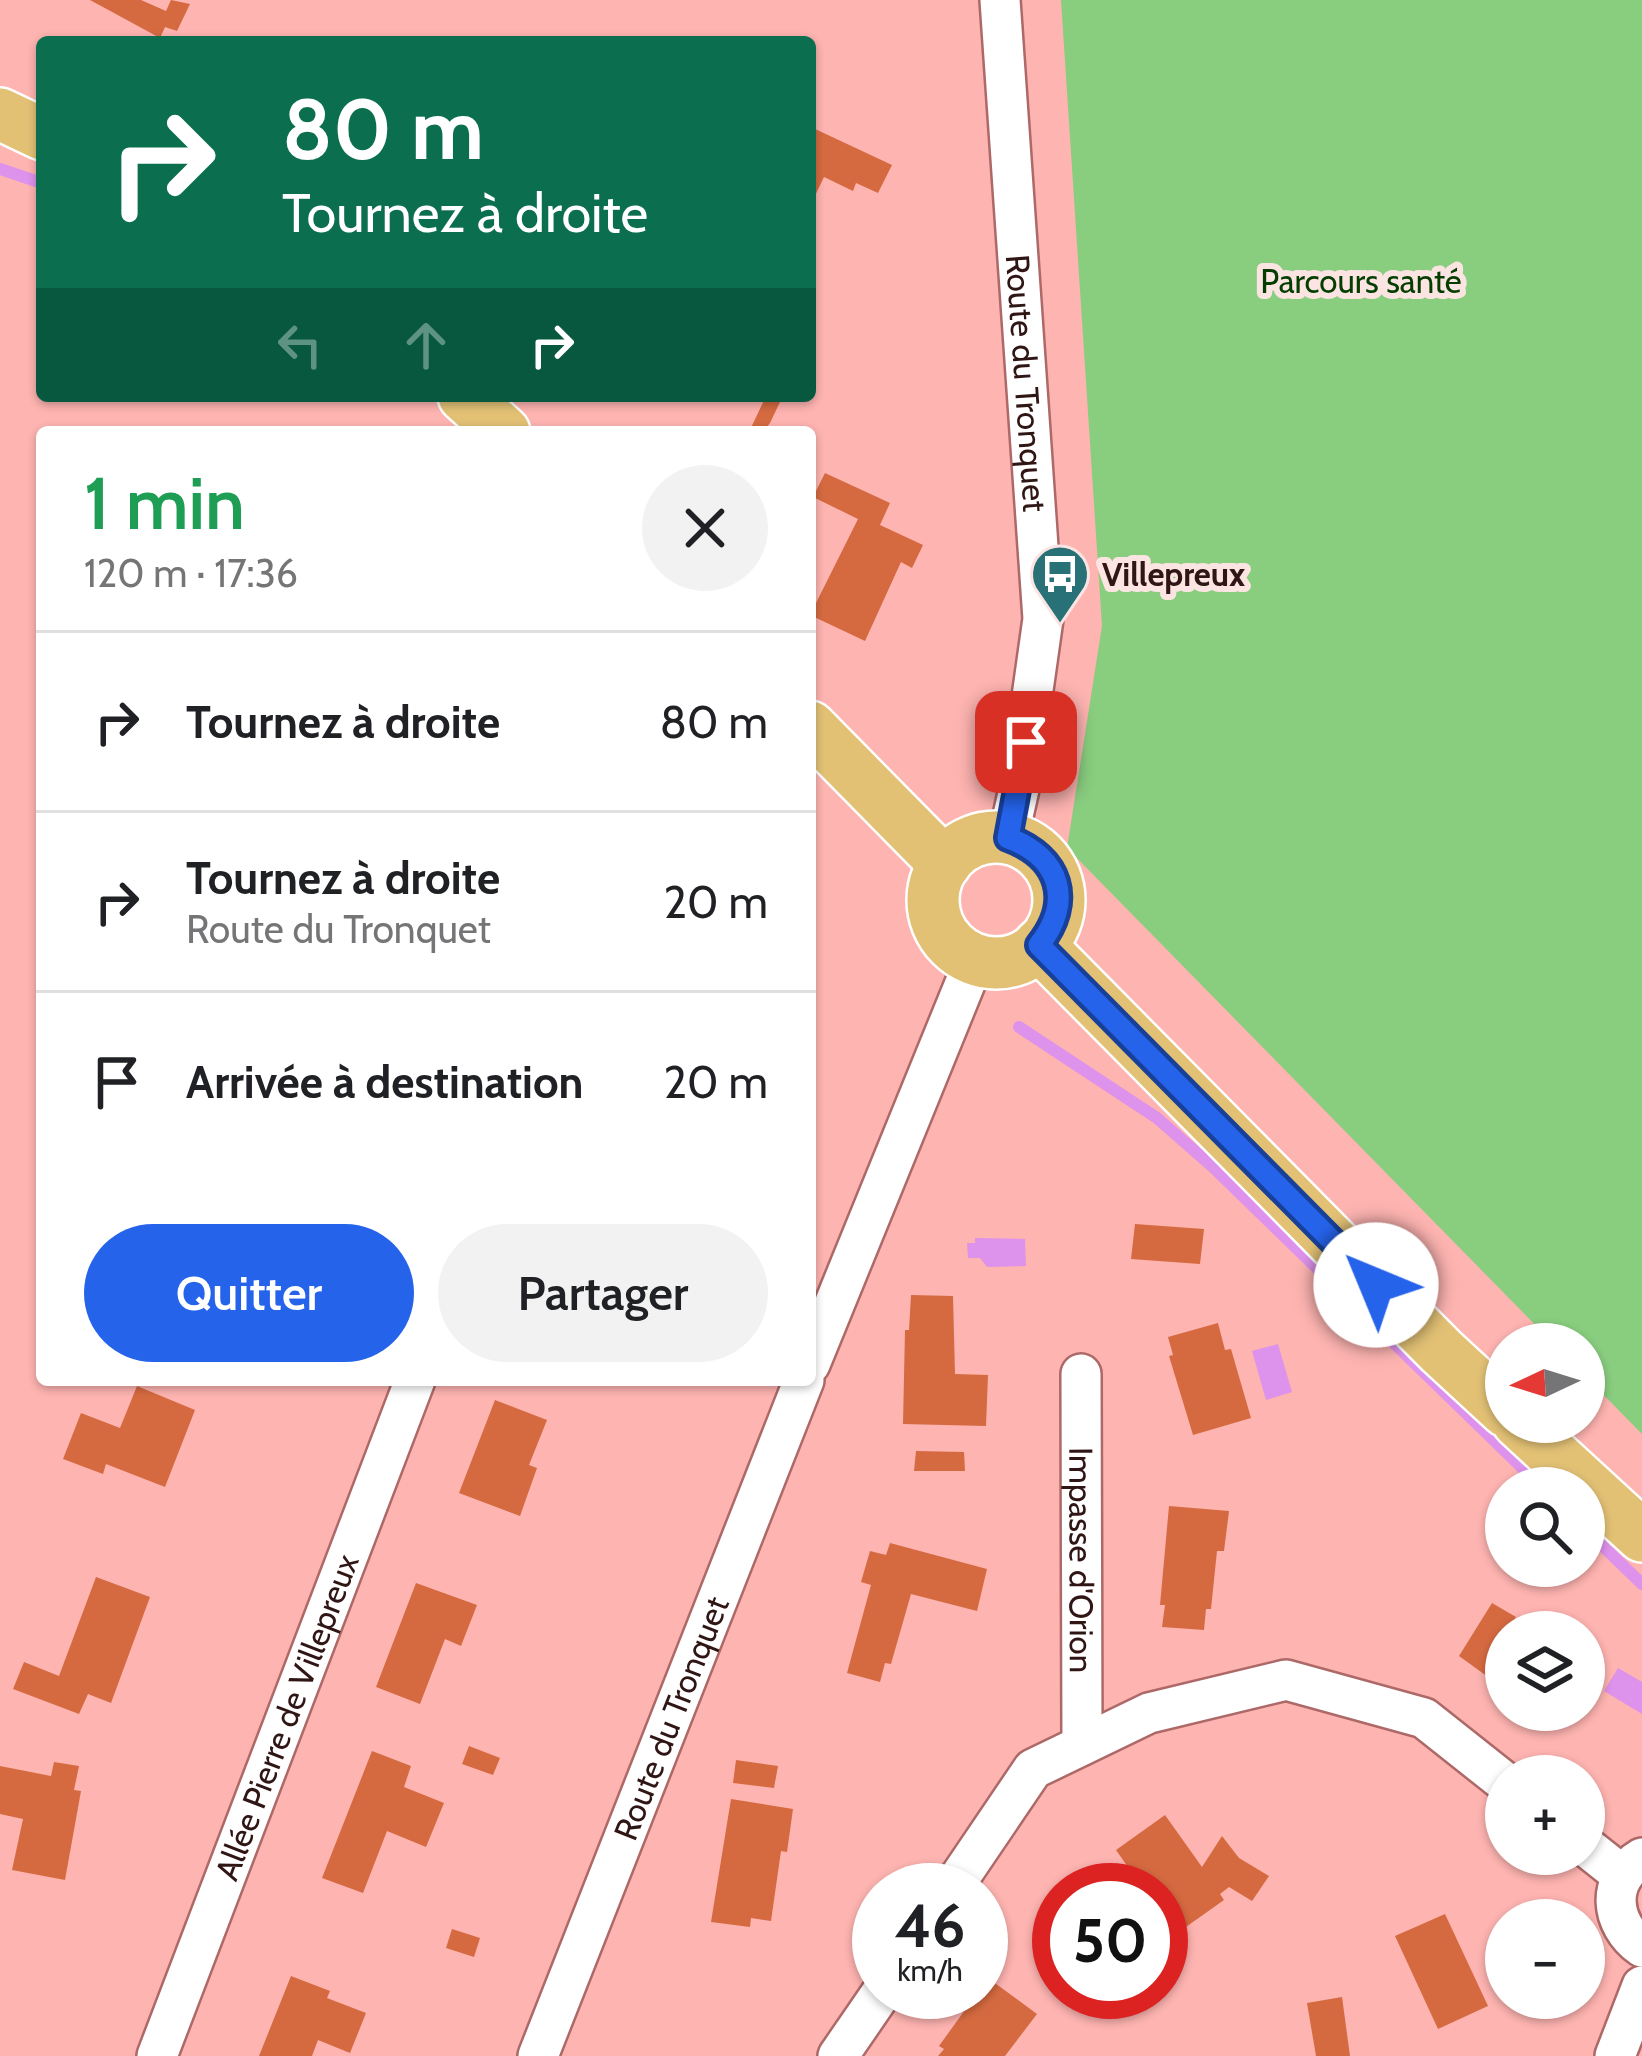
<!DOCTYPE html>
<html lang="fr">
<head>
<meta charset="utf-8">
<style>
  :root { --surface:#fff; --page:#f2f2f2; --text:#202124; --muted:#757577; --line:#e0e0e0; --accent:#2563eb }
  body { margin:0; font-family:Cabin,sans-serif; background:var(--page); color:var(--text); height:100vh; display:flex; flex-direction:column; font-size:45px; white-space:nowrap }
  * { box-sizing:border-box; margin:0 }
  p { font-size:39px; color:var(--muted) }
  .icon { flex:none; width:66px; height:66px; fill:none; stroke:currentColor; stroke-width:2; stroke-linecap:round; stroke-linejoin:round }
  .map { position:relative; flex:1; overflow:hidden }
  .side { position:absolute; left:36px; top:426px; width:780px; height:960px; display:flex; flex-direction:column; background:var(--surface); border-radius:12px; box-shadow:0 3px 9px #0004 }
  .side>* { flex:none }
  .top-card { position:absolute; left:36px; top:36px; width:780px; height:366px; border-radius:12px; box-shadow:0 3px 9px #0004; background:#0b6e4f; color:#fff; overflow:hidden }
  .needle { width:78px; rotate:266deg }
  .buttons { position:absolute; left:1485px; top:1323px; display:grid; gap:24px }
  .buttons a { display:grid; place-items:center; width:120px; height:120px; border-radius:50%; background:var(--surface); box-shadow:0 3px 9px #0004; font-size:60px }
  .speed { position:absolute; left:852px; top:1863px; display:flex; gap:24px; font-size:60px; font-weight:700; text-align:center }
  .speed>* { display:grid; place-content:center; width:156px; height:156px; border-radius:50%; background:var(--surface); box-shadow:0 3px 9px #0004; line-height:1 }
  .speed small { font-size:30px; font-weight:400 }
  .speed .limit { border:18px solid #d22; background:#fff; color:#111 }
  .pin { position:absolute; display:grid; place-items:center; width:102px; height:102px; color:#fff; margin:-51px; border-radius:24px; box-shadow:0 6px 18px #0006 }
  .me { position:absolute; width:132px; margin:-66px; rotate:315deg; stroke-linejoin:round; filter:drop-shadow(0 0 9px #0008) }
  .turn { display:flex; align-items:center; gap:42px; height:252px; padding:0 48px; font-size:54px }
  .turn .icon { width:156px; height:156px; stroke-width:2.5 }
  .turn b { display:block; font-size:84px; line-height:102px }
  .lanes { display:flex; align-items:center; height:114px; padding:0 48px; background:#0003; justify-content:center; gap:60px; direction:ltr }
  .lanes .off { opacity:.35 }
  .round { display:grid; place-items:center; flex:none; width:126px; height:126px; border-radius:63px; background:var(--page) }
  .headline { display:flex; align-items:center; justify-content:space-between; height:204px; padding:0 48px }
  h1 { font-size:72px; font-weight:600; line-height:90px; color:#1e9e55 }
  .cta { display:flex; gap:24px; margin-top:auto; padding:24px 48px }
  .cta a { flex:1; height:138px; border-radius:72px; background:var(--accent); color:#fff; font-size:48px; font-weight:600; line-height:138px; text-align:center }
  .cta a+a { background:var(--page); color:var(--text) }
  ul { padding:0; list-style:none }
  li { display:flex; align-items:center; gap:36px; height:180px; padding:0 48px; border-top:3px solid var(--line) }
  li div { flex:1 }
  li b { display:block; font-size:45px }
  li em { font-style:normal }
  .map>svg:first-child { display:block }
  .green { fill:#89cd7f }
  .water { fill:#dd92eb }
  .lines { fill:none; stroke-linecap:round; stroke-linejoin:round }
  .stream { stroke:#dd92eb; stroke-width:12 }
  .building { fill:#d56a40 }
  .minor-casing { stroke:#ad6968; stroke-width:44 }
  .major-casing { stroke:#fff; stroke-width:56 }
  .minor { stroke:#fff; stroke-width:39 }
  .major { stroke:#e2c175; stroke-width:51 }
  .route-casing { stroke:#184099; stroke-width:30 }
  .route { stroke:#2563eb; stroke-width:21 }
  .labels { text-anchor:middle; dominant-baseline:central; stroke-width:12; stroke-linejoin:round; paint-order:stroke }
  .park-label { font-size:33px; fill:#043d00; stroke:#fce4e3 }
  .street-label { font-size:33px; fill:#301515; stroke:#fce4e3 }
  .poi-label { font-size:33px; font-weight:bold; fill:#301515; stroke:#fce4e3; text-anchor:start }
</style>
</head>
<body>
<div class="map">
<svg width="1642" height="2056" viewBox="0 0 1642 2056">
  <rect width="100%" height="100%" fill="#feb4b1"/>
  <polygon class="green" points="1061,0 1642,0 1642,1434 1584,1375 1584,1344 1554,1344 1067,848 1102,626"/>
  <g class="water">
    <polygon points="975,1238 1025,1239 1026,1266 987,1267 980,1258 968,1258 967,1243 975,1243"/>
    <polygon points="1278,1344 1292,1392 1266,1400 1252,1351"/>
    <polygon points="1618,1668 1642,1682 1642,1714 1604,1691"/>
  </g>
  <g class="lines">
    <g class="stream">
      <polyline points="0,169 42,183"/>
      <polyline points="1019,1027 1157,1118 1213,1167 1543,1488"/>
      <polyline points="1584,1528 1642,1584"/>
    </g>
  </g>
  <g class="building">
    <polygon points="90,0 141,0 166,11 171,0 190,4 177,31 165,27 160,38"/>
    <polygon points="813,128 892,165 878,193 856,183 853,191 824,177 810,206"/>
    <polygon points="766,396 780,402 770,423 763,432 749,432"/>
    <polygon points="825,473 890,503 880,525 923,545 912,568 901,562 865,641 810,615 858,519 813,497"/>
    <polygon points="1135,1224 1204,1229 1200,1264 1131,1259"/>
    <polygon points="911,1295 953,1296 955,1374 988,1375 986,1426 903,1424 905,1330 909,1330"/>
    <polygon points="1218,1323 1225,1350 1231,1349 1251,1418 1193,1435 1169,1356 1173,1355 1168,1337"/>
    <polygon points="137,1386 195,1410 165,1487 106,1464 103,1474 63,1459 81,1413 120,1428"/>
    <polygon points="495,1400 547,1420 529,1465 537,1468 520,1516 459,1493"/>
    <polygon points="916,1451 964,1452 965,1471 914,1471"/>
    <polygon points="1169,1506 1229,1511 1224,1551 1217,1551 1211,1609 1206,1609 1204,1630 1162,1627 1165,1605 1160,1605"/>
    <polygon points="890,1543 987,1569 977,1611 911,1594 891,1664 885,1663 880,1682 847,1673 871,1585 861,1582 870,1551 886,1555"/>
    <polygon points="96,1577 150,1597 111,1703 88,1694 79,1714 13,1689 24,1662 59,1676"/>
    <polygon points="416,1583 477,1605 461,1646 445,1639 420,1704 376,1687"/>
    <polygon points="1492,1603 1516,1617 1506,1632 1506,1690 1459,1656"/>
    <polygon points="1536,1710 1568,1710 1557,1728"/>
    <polygon points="469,1746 500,1758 493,1775 462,1764"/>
    <polygon points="372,1751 411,1766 404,1787 444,1803 426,1847 387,1831 363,1893 322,1878"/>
    <polygon points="736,1760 778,1766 774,1788 733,1783"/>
    <polygon points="54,1762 79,1766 74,1790 81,1791 65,1880 12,1870 23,1819 0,1814 0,1766 51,1776"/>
    <polygon points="731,1799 793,1809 787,1852 781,1851 771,1921 751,1918 750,1927 711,1922"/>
    <polygon points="1165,1815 1202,1867 1222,1836 1239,1858 1269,1876 1252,1901 1229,1887 1220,1894 1224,1900 1176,1934 1161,1913 1161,1890 1144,1890 1116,1850"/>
    <polygon points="1445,1914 1488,2006 1438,2029 1395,1936"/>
    <polygon points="452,1929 480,1938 474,1957 446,1948"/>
    <polygon points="291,1976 330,1991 327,1998 366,2013 350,2053 318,2040 312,2056 259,2056"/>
    <polygon points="988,1978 1037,2014 1005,2056 938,2056 944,2049 939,2046"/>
    <polygon points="1342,1997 1350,2056 1316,2056 1307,2003"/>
  </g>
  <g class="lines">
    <defs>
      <g id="minor">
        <path id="s1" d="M1000 0 1043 619 1019 789 1008 838"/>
        <polyline points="810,1364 975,959"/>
        <path id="s2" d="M1081 1374 1082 1745"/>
        <polyline points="1584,1845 1623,1876"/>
        <path d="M1642 1858C1605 1880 1610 1924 1642 1947"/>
        <polyline points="951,1890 1033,1769 1149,1713 1286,1680 1424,1718 1506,1783"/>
        <path id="s3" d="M157 2056 415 1380"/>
        <path id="s4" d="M538 2056 804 1380"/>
        <polyline points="838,2056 882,1992"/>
        <polyline points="1615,2056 1642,1986"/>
      </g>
      <g id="major">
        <polyline points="0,114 42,134"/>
        <polyline points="464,396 504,432"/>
        <polyline points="810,727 945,864"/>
        <circle cx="996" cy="900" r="63"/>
        <polyline points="1039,945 1441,1351 1506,1411"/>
        <polyline points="1518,1422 1642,1536"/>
      </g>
    </defs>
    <use href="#minor" class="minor-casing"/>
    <use href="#major" class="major-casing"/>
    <use href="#minor" class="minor"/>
    <use href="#major" class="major"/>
  </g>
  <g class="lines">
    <defs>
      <path id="route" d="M1026 742 1008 838C1060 857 1074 901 1039 945L1376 1285"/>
    </defs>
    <use href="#route" class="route-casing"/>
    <use href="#route" class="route"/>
  </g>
  <defs>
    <symbol id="bus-pin" viewBox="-11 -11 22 30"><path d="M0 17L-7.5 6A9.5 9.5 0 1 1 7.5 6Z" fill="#287277" stroke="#fce4e3"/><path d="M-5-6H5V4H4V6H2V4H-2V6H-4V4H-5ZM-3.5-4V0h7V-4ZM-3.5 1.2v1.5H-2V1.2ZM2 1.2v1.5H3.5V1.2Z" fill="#fff"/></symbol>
  </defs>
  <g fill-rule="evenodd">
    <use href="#bus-pin" x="1027" y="541" width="66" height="90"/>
  </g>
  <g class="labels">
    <g class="park-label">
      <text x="1361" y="281">Parcours santé</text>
    </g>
    <g class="street-label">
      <text stroke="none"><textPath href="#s1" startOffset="384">Route du Tronquet</textPath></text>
      <text stroke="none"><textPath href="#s2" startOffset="186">Impasse d'Orion</textPath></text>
      <text stroke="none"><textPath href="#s4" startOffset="363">Route du Tronquet</textPath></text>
      <text stroke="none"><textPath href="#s3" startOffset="363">Allée Pierre de Villepreux</textPath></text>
    </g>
    <g class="poi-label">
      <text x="1102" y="574">Villepreux</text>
    </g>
  </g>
</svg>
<div class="buttons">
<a><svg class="needle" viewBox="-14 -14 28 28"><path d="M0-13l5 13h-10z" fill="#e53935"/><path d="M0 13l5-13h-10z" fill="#757577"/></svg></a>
<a><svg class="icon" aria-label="search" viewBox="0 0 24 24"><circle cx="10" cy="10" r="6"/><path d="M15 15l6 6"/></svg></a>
<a><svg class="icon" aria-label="layers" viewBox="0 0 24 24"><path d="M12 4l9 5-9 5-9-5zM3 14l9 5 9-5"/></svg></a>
<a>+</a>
<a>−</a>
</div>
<div class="speed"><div>46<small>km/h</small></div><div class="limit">50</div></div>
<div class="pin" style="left:1026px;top:742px;background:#d93025"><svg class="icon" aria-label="arrive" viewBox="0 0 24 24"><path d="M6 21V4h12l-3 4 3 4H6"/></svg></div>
<svg class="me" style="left:1376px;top:1285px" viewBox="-20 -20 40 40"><circle r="19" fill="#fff"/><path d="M0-13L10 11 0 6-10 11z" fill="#2563eb"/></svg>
<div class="top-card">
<div class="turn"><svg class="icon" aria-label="right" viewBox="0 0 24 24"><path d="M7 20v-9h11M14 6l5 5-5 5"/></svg><div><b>80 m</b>Tournez à droite</div></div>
<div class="lanes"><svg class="icon off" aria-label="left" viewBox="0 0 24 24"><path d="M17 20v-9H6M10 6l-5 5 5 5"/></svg><svg class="icon off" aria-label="ahead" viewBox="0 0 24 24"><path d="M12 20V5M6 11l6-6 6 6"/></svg><svg class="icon" aria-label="right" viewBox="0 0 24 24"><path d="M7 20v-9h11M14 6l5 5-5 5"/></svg></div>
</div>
<section class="side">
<div class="headline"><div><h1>1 min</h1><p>120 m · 17:36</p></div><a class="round"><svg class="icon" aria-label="close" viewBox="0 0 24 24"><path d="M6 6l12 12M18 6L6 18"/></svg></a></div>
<ul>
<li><svg class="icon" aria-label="right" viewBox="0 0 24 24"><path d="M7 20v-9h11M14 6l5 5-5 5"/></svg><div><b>Tournez à droite</b></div><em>80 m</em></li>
<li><svg class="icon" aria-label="right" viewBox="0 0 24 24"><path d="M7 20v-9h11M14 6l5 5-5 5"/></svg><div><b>Tournez à droite</b><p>Route du Tronquet</p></div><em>20 m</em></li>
<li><svg class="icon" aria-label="arrive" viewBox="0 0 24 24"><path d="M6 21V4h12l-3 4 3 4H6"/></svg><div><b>Arrivée à destination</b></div><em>20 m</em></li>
</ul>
<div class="cta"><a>Quitter</a><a>Partager</a></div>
</section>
</div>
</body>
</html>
